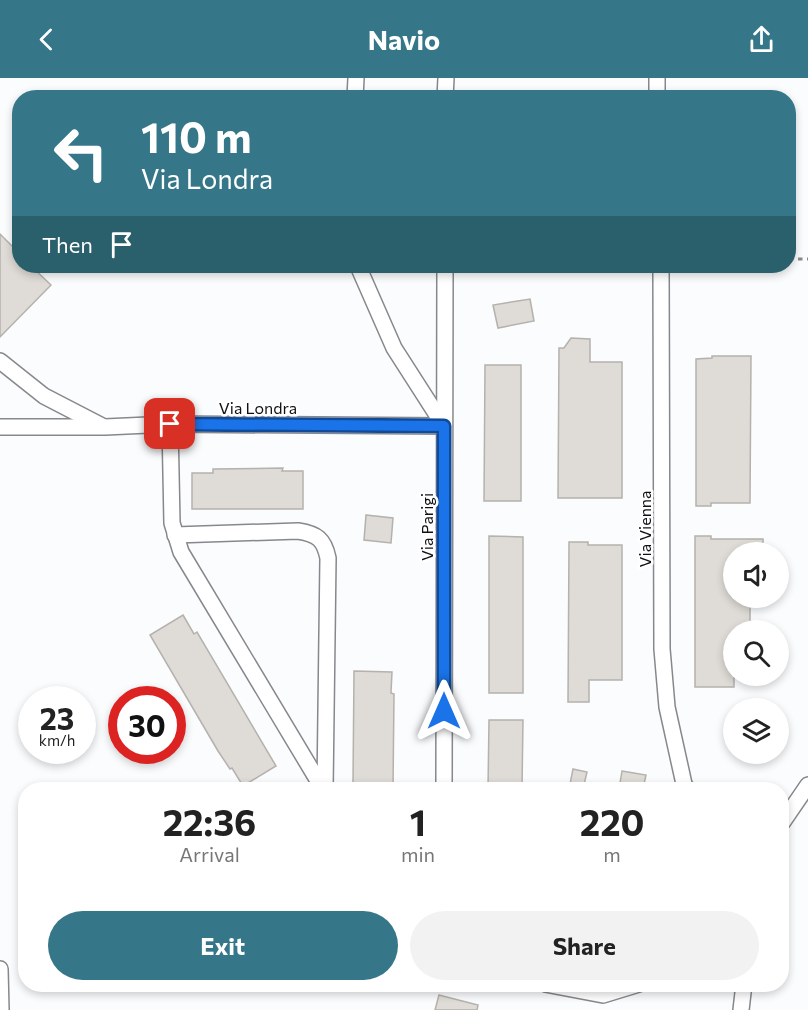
<!DOCTYPE html>
<html lang="en">
<head>
<meta charset="utf-8">
<style>
  :root { --surface:#fff; --page:#f2f2f2; --text:#222; --muted:#767676; --accent:#357788 }
  body { margin:0; font-family:Commissioner,sans-serif; background:var(--page); color:var(--text); height:100vh; display:flex; flex-direction:column; font-size:22px; white-space:nowrap }
  * { box-sizing:border-box; margin:0 }
  p { font-size:20px; color:var(--muted) }
  .icon { flex:none; width:33px; height:33px; fill:none; stroke:currentColor; stroke-width:2; stroke-linecap:round; stroke-linejoin:round }
  .map { position:relative; flex:1; overflow:hidden }
  .drawer { position:absolute; left:18px; top:704px; width:771px; height:210px; display:flex; flex-direction:column; background:var(--surface); border-radius:24px; box-shadow:0 3px 9px #0003 }
  .drawer>* { flex:none }
  .hud { position:absolute; left:12px; top:12px; width:784px; height:183px; border-radius:24px; box-shadow:0 3px 9px #0003; background:#357788; color:#fff; overflow:hidden }
  .controls { position:absolute; left:723px; top:464px; display:grid; gap:12px }
  .controls a { display:grid; place-items:center; width:66px; height:66px; border-radius:50%; background:var(--surface); box-shadow:0 3px 9px #0003; font-size:30px }
  .speed { position:absolute; left:18px; top:608px; display:flex; gap:12px; font-size:30px; font-weight:700; text-align:center }
  .speed>* { display:grid; place-content:center; width:78px; height:78px; border-radius:50%; background:var(--surface); box-shadow:0 3px 9px #0003; line-height:1 }
  .speed small { font-size:15px; font-weight:400 }
  .speed .limit { border:9px solid #d22; background:#fff; color:#111 }
  .pin { position:absolute; display:grid; place-items:center; width:51px; height:51px; color:#fff; margin:-26px; border-radius:12px; box-shadow:0 3px 9px #0006 }
  .me { position:absolute; width:66px; margin:-33px; rotate:0deg; stroke-linejoin:round; filter:drop-shadow(0 0 4px #0008) }
  .turn { display:flex; align-items:center; gap:21px; height:126px; padding:0 30px; font-size:27px }
  .turn .icon { width:78px; height:78px; stroke-width:2.5 }
  .turn b { display:block; font-size:42px; line-height:51px }
  .then { display:flex; align-items:center; height:57px; padding:0 30px; background:#0003; gap:12px; font-size:22px }
  .eta { display:flex; justify-content:space-evenly; align-items:center; height:102px; text-align:center }
  .eta b { font-size:36px; font-weight:700; line-height:42px }
  .action { display:flex; gap:12px; margin-top:auto; padding:12px 30px }
  .action a { flex:1; height:69px; border-radius:36px; background:var(--accent); color:#fff; font-size:24px; font-weight:700; line-height:69px; text-align:center }
  .action a+a { background:var(--page); color:var(--text) }
  header { display:flex; justify-content:space-between; align-items:center; height:78px; padding:0 30px; background:var(--accent); color:#fff; font-size:27px; font-weight:700 }
  .map>svg:first-child { display:block }
  .building { fill:#dfdbd7; stroke:#b5b1ad; stroke-width:1.5 }
  .lines { fill:none; stroke-linecap:round; stroke-linejoin:round }
  .street-casing { stroke:#86888d; stroke-width:18 }
  .path { stroke:#888a8b; stroke-width:3; stroke-dasharray:4.5 4.5; stroke-linecap:butt }
  .street { stroke:#fff; stroke-width:15 }
  .route-casing { stroke:#114b97; stroke-width:15 }
  .route { stroke:#1a73e8; stroke-width:10 }
  .labels { text-anchor:middle; dominant-baseline:central; stroke-width:5; stroke-linejoin:round; paint-order:stroke }
  .street-label { font-size:16px; fill:#101112; stroke:#fff }
</style>
</head>
<body>
<header><svg class="icon" aria-label="back" viewBox="0 0 24 24"><path d="M15 5l-7 7 7 7"/></svg>Navio<svg class="icon" aria-label="share" viewBox="0 0 24 24"><path d="M12 15V3M7 8l5-5 5 5M5 13v7h14v-7"/></svg></header>
<div class="map">
<svg width="808" height="932" viewBox="0 0 808 932">
  <rect width="100%" height="100%" fill="#fafcfe"/>
  <g class="building">
    <polygon points="0,156 20,176 20,188 31,188 51,207 0,259"/>
    <polygon points="530,221 534,243 498,250 493,227"/>
    <polygon points="571,260 590,261 590,284 622,284 622,420 558,420 559,270 564,270"/>
    <polygon points="712,278 751,278 750,425 711,425 711,428 696,428 696,281 712,280"/>
    <polygon points="485,287 521,287 521,423 484,423"/>
    <polygon points="283,390 282,393 303,393 303,431 192,431 192,395 213,395 213,391"/>
    <polygon points="366,437 393,440 391,465 364,462"/>
    <polygon points="489,458 523,459 523,615 489,615"/>
    <polygon points="695,458 711,458 711,461 763,461 763,474 734,474 734,519 750,519 750,552 734,552 734,609 695,609"/>
    <polygon points="569,464 588,464 588,467 622,467 622,602 589,602 589,624 568,624"/>
    <polygon points="183,537 194,556 197,554 276,688 243,708 232,690 230,691 218,673 150,557"/>
    <polygon points="354,593 392,594 391,615 394,616 393,711 356,711 356,705 353,705"/>
    <polygon points="489,642 523,642 522,711 488,711"/>
    <polygon points="573,691 587,694 583,711 569,711"/>
    <polygon points="622,693 646,697 643,711 619,711"/>
    <polygon points="439,917 478,927 477,932 435,932"/>
  </g>
  <g class="lines">
    <defs>
      <g id="street">
        <polyline points="657,0 657,20"/>
        <polyline points="355,20 356,0"/>
        <polyline points="445,20 446,0"/>
        <polyline points="358,188 394,270 444,348"/>
        <polyline points="661,188 662,571 667,629 684,706 687,711"/>
        <polyline points="0,283 44,318 102,348"/>
        <polyline points="170,346 172,445 181,474 323,711"/>
        <polyline points="0,349 105,349 170,346 444,348"/>
        <path d="M175 457 298 453C317 456 324 461 328 480L325 711"/>
        <polyline points="444,711 445,188"/>
        <polyline points="782,745 808,707"/>
        <polyline points="0,891 1,932"/>
        <polyline points="545,906 603,917 639,906"/>
        <polyline points="741,932 744,906"/>
      </g>
    </defs>
    <use href="#street" class="street-casing"/>
    <polyline class="path" points="789,181 808,181"/>
    <use href="#street" class="street"/>
  </g>
  <g class="lines">
    <defs>
      <polyline id="route" points="170,346 444,348 444,633"/>
    </defs>
    <use href="#route" class="route-casing"/>
    <use href="#route" class="route"/>
  </g>
  <g class="labels">
    <g class="street-label">
      <text x="258" y="329">Via Londra</text>
      <text transform="translate(426 449) rotate(-90)">Via Parigi</text>
      <text transform="translate(644 451) rotate(-90)">Via Vienna</text>
    </g>
  </g>
</svg>
<div class="controls">
<a><svg class="icon" aria-label="sound" viewBox="0 0 24 24"><path d="M4 9h4l5-4v14l-5-4H4zM17 9q2 3 0 6"/></svg></a>
<a><svg class="icon" aria-label="search" viewBox="0 0 24 24"><circle cx="10" cy="10" r="6"/><path d="M15 15l6 6"/></svg></a>
<a><svg class="icon" aria-label="layers" viewBox="0 0 24 24"><path d="M12 4l9 5-9 5-9-5zM3 14l9 5 9-5"/></svg></a>
</div>
<div class="speed"><div>23<small>km/h</small></div><div class="limit">30</div></div>
<div class="pin" style="left:170px;top:346px;background:#d93025"><svg class="icon" aria-label="arrive" viewBox="0 0 24 24"><path d="M6 21V4h12l-3 4 3 4H6"/></svg></div>
<svg class="me" style="left:444px;top:633px" viewBox="-20 -20 40 40"><path d="M0-17L14 15 0 8-14 15z" fill="#1a73e8" stroke="#fff" stroke-width="4"/></svg>
<div class="hud">
<div class="turn"><svg class="icon" aria-label="left" viewBox="0 0 24 24"><path d="M17 20v-9H6M10 6l-5 5 5 5"/></svg><div><b>110 m</b>Via Londra</div></div>
<div class="then">Then<svg class="icon" aria-label="arrive" viewBox="0 0 24 24"><path d="M6 21V4h12l-3 4 3 4H6"/></svg></div>
</div>
<section class="drawer">
<div class="eta">
<div><b>22:36</b><p>Arrival</p></div>
<div><b>1</b><p>min</p></div>
<div><b>220</b><p>m</p></div>
</div>
<div class="action"><a>Exit</a><a>Share</a></div>
</section>
</div>
</body>
</html>
